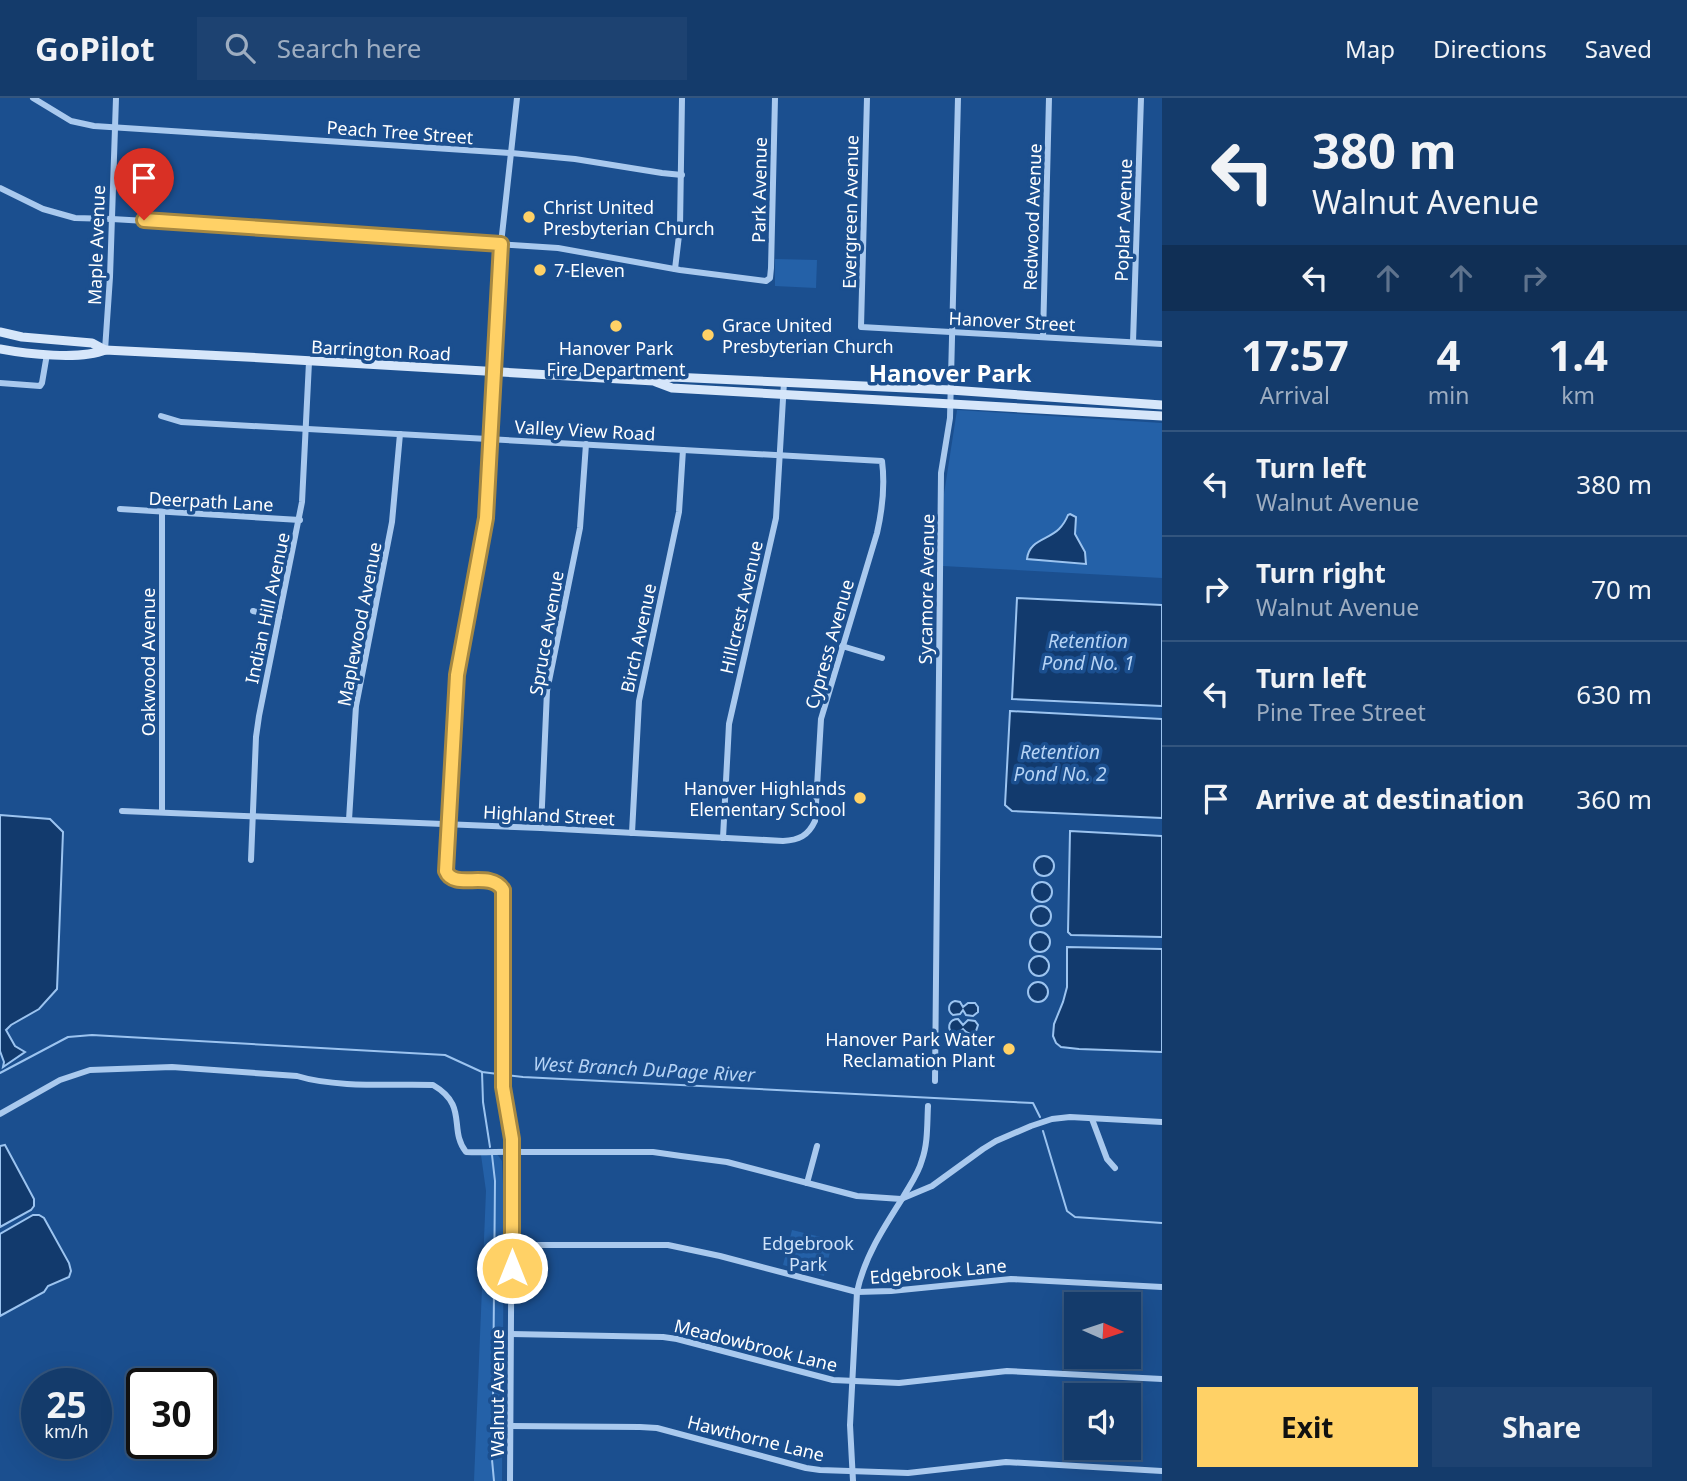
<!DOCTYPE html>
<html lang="en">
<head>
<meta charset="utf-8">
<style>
  :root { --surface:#143b6b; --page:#1d4271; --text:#f1f3f6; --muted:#9dadc1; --line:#33557e; --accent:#ffd166 }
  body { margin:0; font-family:"Noto Sans",sans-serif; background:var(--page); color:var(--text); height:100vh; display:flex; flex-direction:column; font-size:26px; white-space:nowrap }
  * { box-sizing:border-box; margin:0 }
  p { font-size:23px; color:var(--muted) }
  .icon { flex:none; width:38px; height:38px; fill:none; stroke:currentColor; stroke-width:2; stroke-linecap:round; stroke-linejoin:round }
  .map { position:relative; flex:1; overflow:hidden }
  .drawer { display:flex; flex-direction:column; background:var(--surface); width:525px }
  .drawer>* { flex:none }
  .banner { background:#143b6b; color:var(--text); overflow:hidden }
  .needle { width:46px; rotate:93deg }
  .fabs { position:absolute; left:1064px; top:1194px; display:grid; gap:14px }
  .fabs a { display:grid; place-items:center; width:77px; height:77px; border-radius:0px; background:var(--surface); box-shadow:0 7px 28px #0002,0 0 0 2px var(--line); font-size:35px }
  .speed { position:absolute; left:21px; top:1270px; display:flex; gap:14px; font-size:35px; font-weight:700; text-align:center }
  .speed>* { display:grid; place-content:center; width:91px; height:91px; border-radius:50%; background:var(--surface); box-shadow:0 7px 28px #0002,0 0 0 2px var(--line); line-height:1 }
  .speed small { font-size:18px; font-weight:400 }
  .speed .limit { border:4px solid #111; border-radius:10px; background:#fff; color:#111 }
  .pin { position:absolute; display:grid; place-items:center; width:60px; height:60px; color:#fff; margin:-72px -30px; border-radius:50% 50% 50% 0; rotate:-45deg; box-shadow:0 0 7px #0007 }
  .pin .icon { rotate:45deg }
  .me { position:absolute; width:77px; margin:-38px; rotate:0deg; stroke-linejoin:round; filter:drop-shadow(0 0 5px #0008) }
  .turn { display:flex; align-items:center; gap:24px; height:147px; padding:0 35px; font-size:32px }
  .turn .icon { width:91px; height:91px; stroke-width:2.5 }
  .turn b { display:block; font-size:49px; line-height:60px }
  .lanes { display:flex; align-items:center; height:66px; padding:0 35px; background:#0003; justify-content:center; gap:35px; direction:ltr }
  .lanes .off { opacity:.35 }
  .eta { display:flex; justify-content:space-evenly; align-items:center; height:119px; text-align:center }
  .eta b { font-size:42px; font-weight:700; line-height:49px }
  .action { display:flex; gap:14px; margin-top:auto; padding:14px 35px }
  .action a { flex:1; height:80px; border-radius:0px; background:var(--accent); color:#111; font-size:28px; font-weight:700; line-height:80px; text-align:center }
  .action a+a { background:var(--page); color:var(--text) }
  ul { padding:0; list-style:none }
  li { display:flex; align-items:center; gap:21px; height:105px; padding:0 35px; border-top:2px solid var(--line) }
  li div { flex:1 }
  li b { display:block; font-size:26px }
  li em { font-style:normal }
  header { display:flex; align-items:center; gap:42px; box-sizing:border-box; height:98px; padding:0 35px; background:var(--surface); border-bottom:2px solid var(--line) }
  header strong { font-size:33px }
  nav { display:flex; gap:38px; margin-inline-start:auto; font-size:24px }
  .search { width:490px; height:63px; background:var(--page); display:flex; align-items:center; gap:18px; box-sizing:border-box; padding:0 24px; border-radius:0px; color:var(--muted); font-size:26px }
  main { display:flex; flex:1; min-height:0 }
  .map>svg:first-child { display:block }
  .green { fill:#2461a8 }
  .water { fill:#123a6d; stroke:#9cc4f0; stroke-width:2 }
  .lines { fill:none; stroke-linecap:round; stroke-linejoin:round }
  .stream { stroke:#9cc4f0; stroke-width:2 }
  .minor { stroke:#a9c9ee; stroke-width:6 }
  .secondary { stroke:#d6e6fa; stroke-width:9 }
  .route-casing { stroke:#a68842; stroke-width:18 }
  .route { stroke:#ffd166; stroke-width:12 }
  .poi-dot { fill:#ffd166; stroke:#1b4f8f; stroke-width:2.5 }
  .labels { text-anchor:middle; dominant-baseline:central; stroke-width:7; stroke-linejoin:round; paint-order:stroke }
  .street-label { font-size:18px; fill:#fff; stroke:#1b4f8f }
  .poi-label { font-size:18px; fill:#fff; stroke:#1b4f8f; text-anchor:start }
  .park-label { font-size:18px; fill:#cfe3fa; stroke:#1b4f8f }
  .water-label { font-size:19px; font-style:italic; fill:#b5d3f5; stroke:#1b4f8f }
  .district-label { font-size:24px; font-weight:bold; fill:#fff; stroke:#1b4f8f }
</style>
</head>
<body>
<header>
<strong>GoPilot</strong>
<div class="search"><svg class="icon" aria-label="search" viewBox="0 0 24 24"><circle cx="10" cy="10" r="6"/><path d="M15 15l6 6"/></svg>Search here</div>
<nav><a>Map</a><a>Directions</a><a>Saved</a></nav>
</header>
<main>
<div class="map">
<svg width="1162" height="1383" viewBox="0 0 1162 1383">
  <rect width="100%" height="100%" fill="#1b4f8f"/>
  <g class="green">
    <polygon points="775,161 817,162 816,190 775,188"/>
    <polygon points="957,312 1162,325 1162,480 943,468 944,396"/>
    <polygon points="497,1056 502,1063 504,1109 502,1383 474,1383 486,1093 481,1057"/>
    <polygon points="792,1132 833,1142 824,1178 783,1167"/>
  </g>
  <g class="water">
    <path d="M1070 416 1076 419 1075 436 1085 454 1086 466 1027 461C1029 442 1048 442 1059 431 1063 427 1066 422 1068 417Z"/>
    <polygon points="1017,500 1162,507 1162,608 1012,601"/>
    <polygon points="1010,613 1162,621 1162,720 1012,713 1005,707"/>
    <polygon points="0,717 50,721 63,734 57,891 39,911 11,927 6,932 15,948 25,954 3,969 4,964 0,953"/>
    <polygon points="1070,733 1162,738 1162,839 1071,837 1068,834"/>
    <circle cx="1044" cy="768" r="10"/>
    <circle cx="1042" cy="794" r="10"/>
    <circle cx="1041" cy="818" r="10"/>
    <circle cx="1040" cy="844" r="10"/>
    <polygon points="1067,849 1162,851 1162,954 1079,951 1061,949 1056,945 1053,938 1054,926 1063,904 1067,889"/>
    <circle cx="1039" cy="868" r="10"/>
    <circle cx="1038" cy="894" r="10"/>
    <path d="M955 903 960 904 963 909 968 905H975L978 909V914L973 918 966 917 963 912 960 916 953 917C947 913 948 905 955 903Z"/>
    <path d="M958 921 963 927 968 922 975 923 978 927 976 933 970 936 966 934 963 931 958 935 951 934C947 928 950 921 958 921Z"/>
    <polygon points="5,1047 34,1101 34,1108 31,1112 0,1129 0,1048"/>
    <polygon points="33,1117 39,1117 44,1120 69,1165 71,1173 69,1179 48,1188 44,1194 0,1218 0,1136"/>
  </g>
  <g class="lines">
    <g class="stream">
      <polyline points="482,974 483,1004 490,1049"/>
      <polyline points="0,975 68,939 92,937 445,957 482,974 523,979 1033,1005 1040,1019"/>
      <polyline points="1043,1033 1067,1113 1075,1119 1162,1125"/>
      <polyline points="492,1057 495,1083 493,1302 494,1313 491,1351 494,1383"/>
    </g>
    <g class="minor">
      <polyline points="33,0 71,23 94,28 511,55 575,61 662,75 682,77"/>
      <polyline points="867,0 861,229 1162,246"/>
      <polyline points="0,90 43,111 75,120 112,121 197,126 558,150 680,172 766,183 770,180 771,170 775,0"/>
      <polyline points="675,171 680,129 682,0"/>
      <polyline points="1043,239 1049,0"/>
      <polyline points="1133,244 1141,0"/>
      <polyline points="105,252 110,179 116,0"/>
      <polyline points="0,285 40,288 42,285 47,256"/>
      <polyline points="120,411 300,422"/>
      <polyline points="253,513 279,519"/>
      <polyline points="842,548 882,560"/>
      <path d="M122 713 541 730 783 743C799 742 808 738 815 723L821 621 877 435C882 413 885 386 882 363L181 324 161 318"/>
      <polyline points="162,714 162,414"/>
      <polyline points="349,722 356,608 392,424 400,336"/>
      <polyline points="541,730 547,593 580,430 586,346"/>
      <polyline points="632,735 639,603 679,414 683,352"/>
      <polyline points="723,740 729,626 776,420 784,284"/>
      <polyline points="251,762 256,639 259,618 302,404 309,264"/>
      <polyline points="935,983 941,375 950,320 958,0"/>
      <path d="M0 1016 60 982 90 972 172 969 297 978C336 990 391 986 433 987 469 1008 448 1031 466 1054 486 1055 504 1053 524 1054H653L681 1058 727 1064 857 1098 901 1101 932 1088 983 1051 996 1043 1031 1028 1052 1021 1070 1019 1162 1024"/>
      <polyline points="1092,1021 1107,1061 1115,1070"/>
      <polyline points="807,1085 817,1048"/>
      <polyline points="513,1147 668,1147 720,1158 857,1194 891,1193 1011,1181 1162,1189"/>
      <polyline points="511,1236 663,1239 677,1241 833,1282 899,1285 1007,1273 1162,1281"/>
      <polyline points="510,1328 640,1329 657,1330 806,1370 820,1372 908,1375 1006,1364 1162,1373"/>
      <path d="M510 1383 512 1053V1041L503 989V795C497 771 462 790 447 777L446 773 457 577 486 420 501 146 517 0"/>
      <path d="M853 1383 850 1327 857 1194C864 1160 884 1129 902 1101 909 1088 918 1077 922 1062 928 1045 927 1026 928 1008"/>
    </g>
    <g class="secondary">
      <polyline points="0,234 22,239 92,245 105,252"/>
      <path d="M0 251C26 256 81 262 105 252L246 259 654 283 672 279 950 292 1162 307"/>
      <polyline points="656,284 672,290 1162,318"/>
    </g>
  </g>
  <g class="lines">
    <defs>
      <path id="route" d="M144 122 501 146 486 420 457 577 446 773C454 793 490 771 503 792V989L512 1041V1170"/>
    </defs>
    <use href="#route" class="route-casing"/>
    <use href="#route" class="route"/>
  </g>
  <g class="poi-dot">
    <circle cx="529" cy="119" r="7"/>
    <circle cx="540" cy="172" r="7"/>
    <circle cx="616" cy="228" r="7"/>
    <circle cx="708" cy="237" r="7"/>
    <circle cx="860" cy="700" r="7"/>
    <circle cx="1009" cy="951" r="7"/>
  </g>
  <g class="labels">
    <g class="street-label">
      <text transform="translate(400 34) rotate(4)">Peach Tree Street</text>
      <text transform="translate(759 92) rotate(-89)">Park Avenue</text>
      <text transform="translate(850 114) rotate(-89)">Evergreen Avenue</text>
      <text transform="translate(1032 119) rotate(-88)">Redwood Avenue</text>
      <text transform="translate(1123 122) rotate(-88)">Poplar Avenue</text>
      <text transform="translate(96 147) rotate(-88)">Maple Avenue</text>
      <text transform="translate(1012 223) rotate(3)">Hanover Street</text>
      <text transform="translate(381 252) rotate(3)">Barrington Road</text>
      <text transform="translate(585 332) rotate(3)">Valley View Road</text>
      <text transform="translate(211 403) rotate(3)">Deerpath Lane</text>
      <text transform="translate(926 491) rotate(-89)">Sycamore Avenue</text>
      <text transform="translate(741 509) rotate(-77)">Hillcrest Avenue</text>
      <text transform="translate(267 510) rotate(-78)">Indian Hill Avenue</text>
      <text transform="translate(359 526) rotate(-79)">Maplewood Avenue</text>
      <text transform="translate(546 535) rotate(-80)">Spruce Avenue</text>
      <text transform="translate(638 540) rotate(-78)">Birch Avenue</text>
      <text transform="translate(829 546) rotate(-74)">Cypress Avenue</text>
      <text transform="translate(148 564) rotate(-90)">Oakwood Avenue</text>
      <text transform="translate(549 717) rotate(3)">Highland Street</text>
      <text transform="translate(938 1173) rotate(-5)">Edgebrook Lane</text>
      <text transform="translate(756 1247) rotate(14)">Meadowbrook Lane</text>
      <text transform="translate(497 1295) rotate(-90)">Walnut Avenue</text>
      <text transform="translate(756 1340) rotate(14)">Hawthorne Lane</text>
    </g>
    <g class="poi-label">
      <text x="543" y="109">Christ United<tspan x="543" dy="21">Presbyterian Church</tspan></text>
      <text x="554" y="172">7-Eleven</text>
      <text x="722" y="227">Grace United<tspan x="722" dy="21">Presbyterian Church</tspan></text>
      <text x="616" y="250" text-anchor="middle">Hanover Park<tspan x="616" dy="21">Fire Department</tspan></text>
      <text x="846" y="690" text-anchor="end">Hanover Highlands<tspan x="846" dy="21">Elementary School</tspan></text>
      <text x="995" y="941" text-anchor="end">Hanover Park Water<tspan x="995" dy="21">Reclamation Plant</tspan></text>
    </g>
    <g class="park-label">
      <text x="808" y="1145">Edgebrook<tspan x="808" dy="21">Park</tspan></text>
    </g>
    <g class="water-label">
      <text x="1088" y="543">Retention<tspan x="1088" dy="22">Pond No. 1</tspan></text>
      <text x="1060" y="654">Retention<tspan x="1060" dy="22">Pond No. 2</tspan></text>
      <text transform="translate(644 971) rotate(3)">West Branch DuPage River</text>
    </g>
    <g class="district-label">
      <text x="950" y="274">Hanover Park</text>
    </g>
  </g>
</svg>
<div class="fabs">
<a><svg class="needle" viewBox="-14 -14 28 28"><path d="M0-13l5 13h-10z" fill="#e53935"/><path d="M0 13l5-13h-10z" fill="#9dadc1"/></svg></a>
<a><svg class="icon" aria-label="sound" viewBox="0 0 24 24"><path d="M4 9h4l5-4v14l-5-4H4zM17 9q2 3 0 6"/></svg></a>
</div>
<div class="speed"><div>25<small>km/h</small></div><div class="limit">30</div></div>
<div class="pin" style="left:144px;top:122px;background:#d93025"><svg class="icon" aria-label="arrive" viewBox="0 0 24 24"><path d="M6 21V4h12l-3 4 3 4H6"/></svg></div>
<svg class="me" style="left:512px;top:1170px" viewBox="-20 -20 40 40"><circle r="17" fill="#ffd166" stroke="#fff" stroke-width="3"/><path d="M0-11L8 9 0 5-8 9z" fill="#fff"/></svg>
</div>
<section class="drawer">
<div class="banner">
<div class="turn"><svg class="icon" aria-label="left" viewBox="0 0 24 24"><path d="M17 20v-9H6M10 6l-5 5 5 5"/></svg><div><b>380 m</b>Walnut Avenue</div></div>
<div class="lanes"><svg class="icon" aria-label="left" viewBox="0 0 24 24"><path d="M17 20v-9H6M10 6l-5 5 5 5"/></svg><svg class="icon off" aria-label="ahead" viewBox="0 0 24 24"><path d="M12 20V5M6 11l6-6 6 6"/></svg><svg class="icon off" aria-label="ahead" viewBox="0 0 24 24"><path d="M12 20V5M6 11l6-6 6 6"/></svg><svg class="icon off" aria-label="right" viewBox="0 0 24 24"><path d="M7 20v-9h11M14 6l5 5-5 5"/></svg></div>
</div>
<div class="eta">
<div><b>17:57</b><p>Arrival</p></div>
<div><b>4</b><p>min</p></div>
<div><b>1.4</b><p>km</p></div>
</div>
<ul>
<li><svg class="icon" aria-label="left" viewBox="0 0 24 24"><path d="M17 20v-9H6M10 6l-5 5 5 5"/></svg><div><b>Turn left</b><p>Walnut Avenue</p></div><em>380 m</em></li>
<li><svg class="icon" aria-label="right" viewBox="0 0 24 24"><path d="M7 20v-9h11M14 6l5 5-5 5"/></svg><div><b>Turn right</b><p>Walnut Avenue</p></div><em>70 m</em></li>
<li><svg class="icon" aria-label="left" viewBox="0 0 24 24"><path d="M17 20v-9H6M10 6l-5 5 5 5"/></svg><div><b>Turn left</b><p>Pine Tree Street</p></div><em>630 m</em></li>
<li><svg class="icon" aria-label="arrive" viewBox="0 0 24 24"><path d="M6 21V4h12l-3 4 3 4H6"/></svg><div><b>Arrive at destination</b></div><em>360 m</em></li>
</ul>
<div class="action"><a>Exit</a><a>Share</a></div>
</section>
</main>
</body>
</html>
